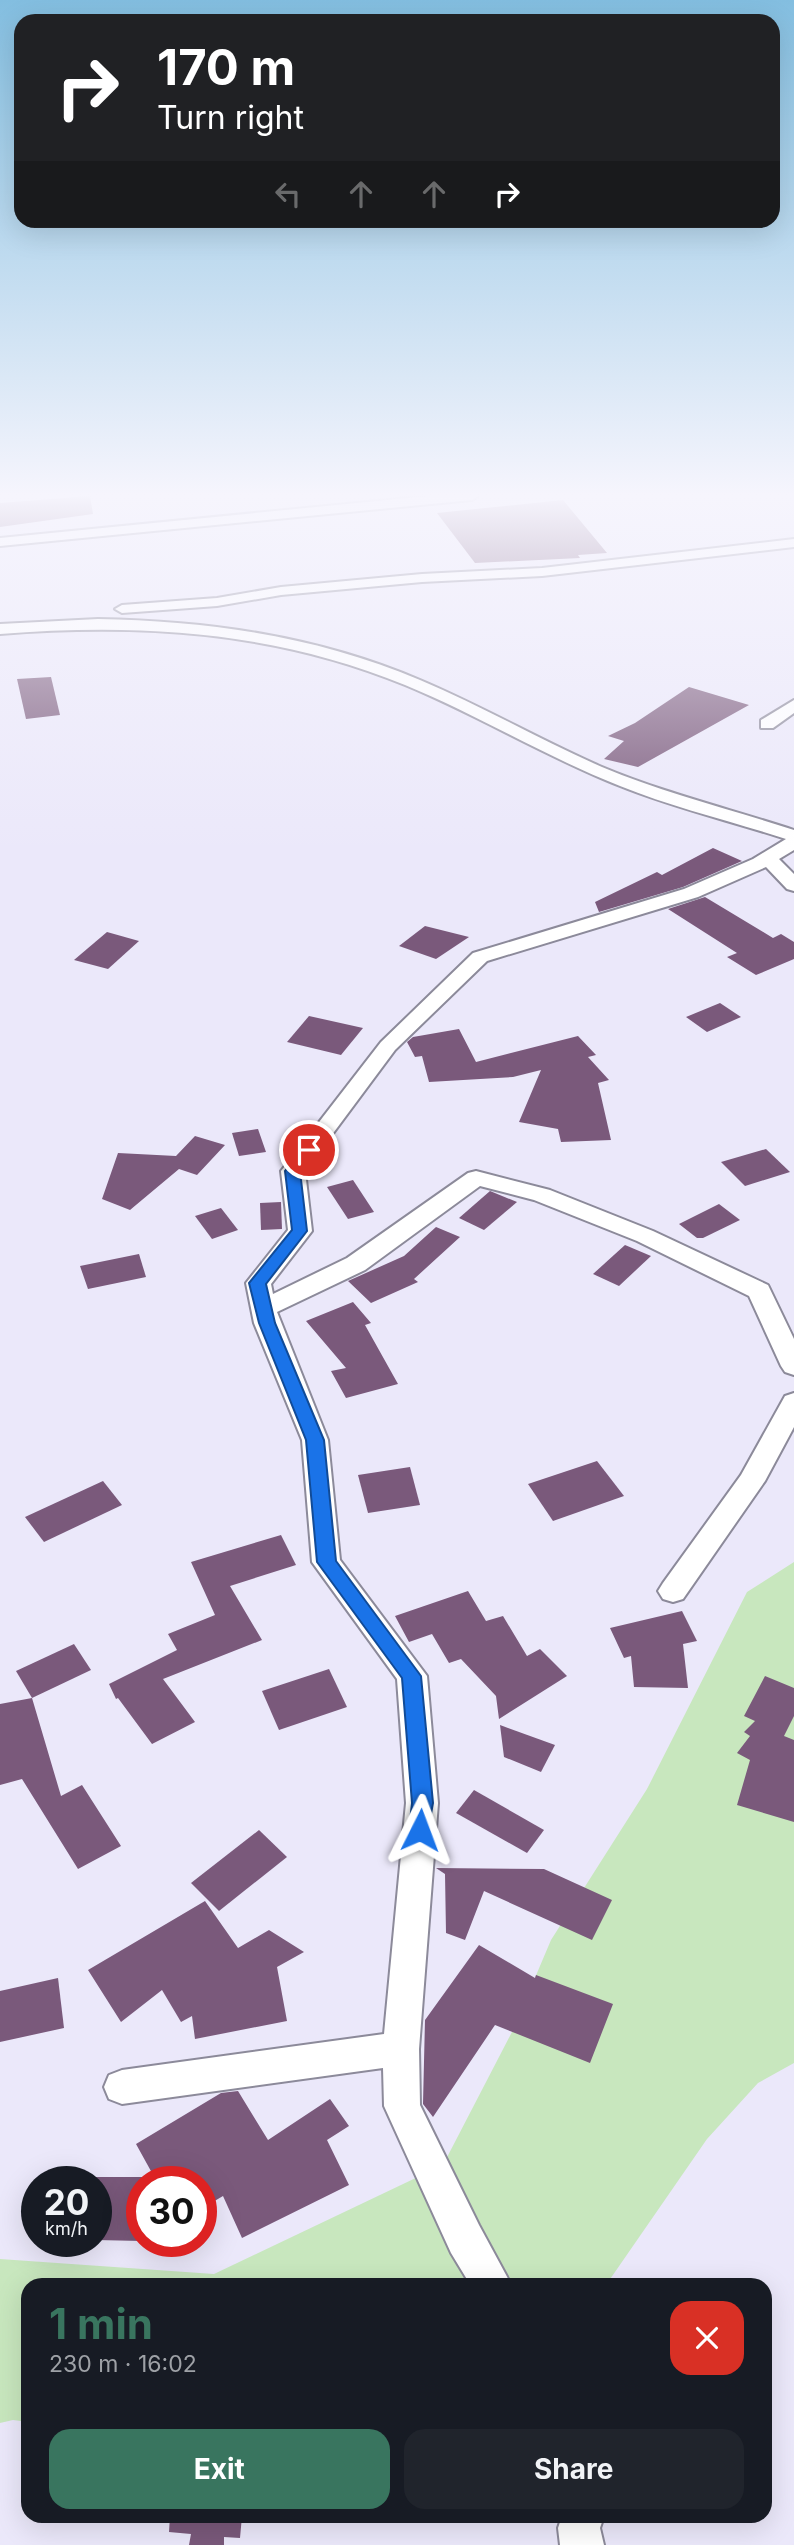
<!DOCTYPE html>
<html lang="en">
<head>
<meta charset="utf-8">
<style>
  :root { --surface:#171b24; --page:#20242c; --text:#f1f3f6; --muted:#9ea1a6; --accent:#39755f }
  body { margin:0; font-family:Inter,sans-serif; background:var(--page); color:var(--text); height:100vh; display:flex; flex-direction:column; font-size:26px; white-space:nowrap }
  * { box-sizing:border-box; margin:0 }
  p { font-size:23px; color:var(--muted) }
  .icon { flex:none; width:38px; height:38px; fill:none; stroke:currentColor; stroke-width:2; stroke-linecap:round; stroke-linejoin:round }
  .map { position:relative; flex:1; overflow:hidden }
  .sheet { position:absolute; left:21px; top:2278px; width:751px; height:245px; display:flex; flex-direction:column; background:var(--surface); border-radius:21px; box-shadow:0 7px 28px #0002 }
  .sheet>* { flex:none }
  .banner { position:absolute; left:14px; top:14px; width:766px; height:214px; border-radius:21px; box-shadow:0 7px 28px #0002; background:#202124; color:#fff; overflow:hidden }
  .speed { position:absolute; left:21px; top:2166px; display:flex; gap:14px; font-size:35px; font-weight:700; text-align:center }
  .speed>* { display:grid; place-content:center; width:91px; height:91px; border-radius:50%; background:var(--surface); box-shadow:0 7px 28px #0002; line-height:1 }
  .speed small { font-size:18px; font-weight:400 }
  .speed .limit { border:10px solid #d22; background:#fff; color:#111 }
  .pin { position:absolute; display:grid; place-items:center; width:60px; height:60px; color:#fff; margin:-30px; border:4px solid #fff; border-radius:50%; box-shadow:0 2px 7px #0007 }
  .me { position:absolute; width:77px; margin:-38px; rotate:3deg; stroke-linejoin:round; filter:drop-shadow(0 0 5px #0008) }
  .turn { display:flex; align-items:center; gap:24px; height:147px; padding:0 28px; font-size:32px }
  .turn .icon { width:91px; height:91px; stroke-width:2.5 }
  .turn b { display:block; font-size:49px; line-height:60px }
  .lanes { display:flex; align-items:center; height:66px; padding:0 28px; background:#0003; justify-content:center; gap:35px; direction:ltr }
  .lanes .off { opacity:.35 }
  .round { display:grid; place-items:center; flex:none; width:74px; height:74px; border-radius:21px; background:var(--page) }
  .summary { display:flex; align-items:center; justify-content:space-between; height:119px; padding:0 28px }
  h1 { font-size:42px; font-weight:700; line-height:52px; color:var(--accent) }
  .button { display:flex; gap:14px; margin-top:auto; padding:14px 28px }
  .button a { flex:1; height:80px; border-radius:21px; background:var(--accent); color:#fff; font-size:28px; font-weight:700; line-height:80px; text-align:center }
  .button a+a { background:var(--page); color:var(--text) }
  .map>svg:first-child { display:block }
  .green { fill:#c8e7be }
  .building { fill:#7a597b }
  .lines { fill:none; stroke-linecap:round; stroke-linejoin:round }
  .minor-casing { stroke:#8c8a9a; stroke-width:4 }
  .minor { fill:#fff; fill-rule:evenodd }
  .route { fill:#1a73e8; stroke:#114b97; stroke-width:2 }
</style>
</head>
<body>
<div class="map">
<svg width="794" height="2545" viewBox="0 0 794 2545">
  <rect width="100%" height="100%" fill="#ebe8fa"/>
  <polygon class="green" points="794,1562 794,2063 758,2083 707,2139 606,2285 28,2286 28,2422 13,2420 0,2423 0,2259 214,2274 443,2165 512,2032 551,1940 647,1789 747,1592"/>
  <g class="building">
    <polygon points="90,496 93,514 0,527 0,503"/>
    <polygon points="563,500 607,553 578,555 580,558 475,563 437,513"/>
    <polygon points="51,677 60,715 26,719 17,679"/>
    <polygon points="689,687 749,705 638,767 604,759 624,741 608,736 635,723"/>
    <polygon points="713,848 742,861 683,887 599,912 595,902 657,872 662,875"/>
    <polygon points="705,897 773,938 781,934 794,942 794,959 756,975 727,957 737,953 668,909"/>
    <polygon points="425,926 469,937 436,959 399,946"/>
    <polygon points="107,932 139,941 108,969 74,960"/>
    <polygon points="720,1003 741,1017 707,1032 686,1017"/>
    <polygon points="309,1016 363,1028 341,1055 287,1042"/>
    <polygon points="459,1029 476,1062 578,1036 596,1055 588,1057 609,1080 598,1083 611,1140 561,1142 558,1129 519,1122 541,1070 513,1077 429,1082 422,1056 415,1057 407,1042 413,1037"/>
    <polygon points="258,1129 266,1152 239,1156 232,1133"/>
    <polygon points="195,1136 225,1145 197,1175 179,1169 130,1210 102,1199 118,1153 176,1156"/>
    <polygon points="766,1149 790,1172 745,1186 721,1162"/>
    <polygon points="353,1180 374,1212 348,1219 327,1187"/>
    <polygon points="490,1191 517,1202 484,1230 459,1218"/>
    <polygon points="281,1202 282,1229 261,1230 260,1203"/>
    <polygon points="719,1204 740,1220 703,1238 697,1238 679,1224"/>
    <polygon points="221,1208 238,1230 212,1239 195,1216"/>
    <polygon points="436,1227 460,1237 414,1279 418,1282 371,1303 348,1281 404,1256"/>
    <polygon points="625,1245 651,1256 619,1286 593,1274"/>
    <polygon points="139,1254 146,1277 88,1289 80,1266"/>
    <polygon points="353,1302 371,1323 365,1325 398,1384 346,1398 331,1371 346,1368 306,1321"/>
    <polygon points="597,1461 624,1496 553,1521 528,1484"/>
    <polygon points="410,1467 420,1505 368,1513 358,1475"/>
    <polygon points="103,1481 122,1505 44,1542 25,1517"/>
    <polygon points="281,1535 296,1565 230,1586 262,1640 163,1679 195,1722 152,1744 118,1698 116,1699 109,1684 177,1650 168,1634 215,1615 191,1562"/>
    <polygon points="468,1591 486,1621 503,1616 527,1656 540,1649 567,1676 499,1719 496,1696 461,1659 449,1663 432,1634 409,1642 395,1616"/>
    <polygon points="682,1611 697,1641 683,1644 688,1688 634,1687 631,1656 624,1658 610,1628"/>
    <polygon points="74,1644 91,1670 32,1698 16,1671"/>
    <polygon points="329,1669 347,1707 279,1730 262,1691"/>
    <polygon points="765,1676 794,1688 794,1716 784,1736 794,1740 794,1822 737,1805 750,1760 737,1753 750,1736 744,1732 755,1721 744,1716"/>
    <polygon points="32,1698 61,1796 82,1785 121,1846 78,1869 22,1779 0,1785 0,1704"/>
    <polygon points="500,1725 555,1745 541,1772 504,1757"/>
    <polygon points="474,1790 544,1830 527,1853 456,1813"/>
    <polygon points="259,1830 287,1857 219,1911 191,1883"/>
    <polygon points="436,1868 544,1869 612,1900 592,1940 484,1891 465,1940 446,1933 445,1874"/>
    <polygon points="205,1901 238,1948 269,1930 304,1952 277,1967 287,2021 195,2039 192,2016 181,2022 162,1990 121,2022 88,1970"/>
    <polygon points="479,1945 535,1978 536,1975 613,2004 590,2063 495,2025 433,2117 423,2104 425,2020"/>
    <polygon points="58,1978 64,2028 0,2042 0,1991"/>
    <polygon points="238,2091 268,2140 330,2099 349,2126 327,2140 349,2185 242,2238 223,2196 201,2209 201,2182 157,2182 136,2144 221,2093"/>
    <polygon points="96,2177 142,2177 142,2241 96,2240"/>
    <polygon points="170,2516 242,2516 240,2538 224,2537 224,2545 189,2545 191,2534 169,2532"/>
  </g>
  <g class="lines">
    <defs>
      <g id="minor">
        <polygon points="428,496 478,496 472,500 0,546 0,538"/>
        <polygon points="794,539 794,547 542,576 422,582 281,595 217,606 122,613 115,609 122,605 217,598 281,587 422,574 542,568"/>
        <path d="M98 619C209 621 317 636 420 680 482 706 540 740 602 767 664 793 730 809 794 830V850L779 859 794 874V891L787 889 766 867 698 897 487 961 395 1050 305 1171 312 1231 271 1284 273 1294 347 1258 468 1173 476 1171 550 1190 653 1231 768 1285 794 1339V1375L785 1372 781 1366 749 1296 637 1241 534 1200 480 1186 365 1270 277 1312 328 1440 340 1560 427 1676 438 1803 419 2049 420 2105 479 2225 512 2286H471L451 2253 384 2106 383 2068 122 2104 109 2099 104 2087 109 2075 122 2070 384 2034 406 1803 397 1679 312 1562 302 1440 254 1323 246 1283 288 1230 281 1171 285 1166 381 1042 473 953 684 889 753 859 786 839C731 821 674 808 620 786 546 757 478 715 405 685 274 631 139 623 0 634V624Z"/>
        <polygon points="794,700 794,713 773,728 761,728 761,720"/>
        <polygon points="794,1393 794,1427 765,1481 683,1599 673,1602 663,1599 658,1591 663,1583 741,1475 785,1396"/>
        <polygon points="562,2516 604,2516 600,2528 604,2545 560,2545 558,2528"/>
      </g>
    </defs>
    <use href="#minor" class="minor-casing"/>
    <use href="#minor" class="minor"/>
  </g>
  <linearGradient id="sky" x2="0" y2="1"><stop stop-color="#83bee0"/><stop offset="0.58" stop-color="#f6f5fd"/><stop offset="1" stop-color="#f6f5fd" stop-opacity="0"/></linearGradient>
  <rect width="794" height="853" fill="url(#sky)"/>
  <polygon class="route" points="309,1146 316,1150 300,1171 307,1231 266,1284 275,1323 324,1440 336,1561 421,1676 433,1803 427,1836 420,1839 412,1836 409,1830 412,1803 402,1678 317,1562 306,1440 259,1323 249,1283 292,1230 285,1171 303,1147"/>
</svg>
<div class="speed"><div>20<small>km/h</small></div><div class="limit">30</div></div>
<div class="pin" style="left:309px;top:1150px;background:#d93025"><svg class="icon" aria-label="arrive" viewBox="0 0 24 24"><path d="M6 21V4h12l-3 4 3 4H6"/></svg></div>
<svg class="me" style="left:420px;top:1830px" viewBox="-20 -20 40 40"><path d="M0-17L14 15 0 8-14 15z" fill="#1a73e8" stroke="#fff" stroke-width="4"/></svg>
<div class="banner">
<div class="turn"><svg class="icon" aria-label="right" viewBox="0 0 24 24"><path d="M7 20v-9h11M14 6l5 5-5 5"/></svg><div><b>170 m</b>Turn right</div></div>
<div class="lanes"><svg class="icon off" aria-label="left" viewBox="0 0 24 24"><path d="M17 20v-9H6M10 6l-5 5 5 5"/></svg><svg class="icon off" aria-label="ahead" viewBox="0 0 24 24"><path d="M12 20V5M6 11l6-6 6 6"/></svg><svg class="icon off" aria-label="ahead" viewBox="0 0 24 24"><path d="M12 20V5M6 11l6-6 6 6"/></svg><svg class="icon" aria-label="right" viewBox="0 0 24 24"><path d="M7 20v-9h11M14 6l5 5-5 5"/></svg></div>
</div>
<section class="sheet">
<div class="summary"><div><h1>1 min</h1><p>230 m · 16:02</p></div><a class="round" style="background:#d93025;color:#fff"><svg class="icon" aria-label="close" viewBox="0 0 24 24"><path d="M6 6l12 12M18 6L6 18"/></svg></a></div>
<div class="button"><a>Exit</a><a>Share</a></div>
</section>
</div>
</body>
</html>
